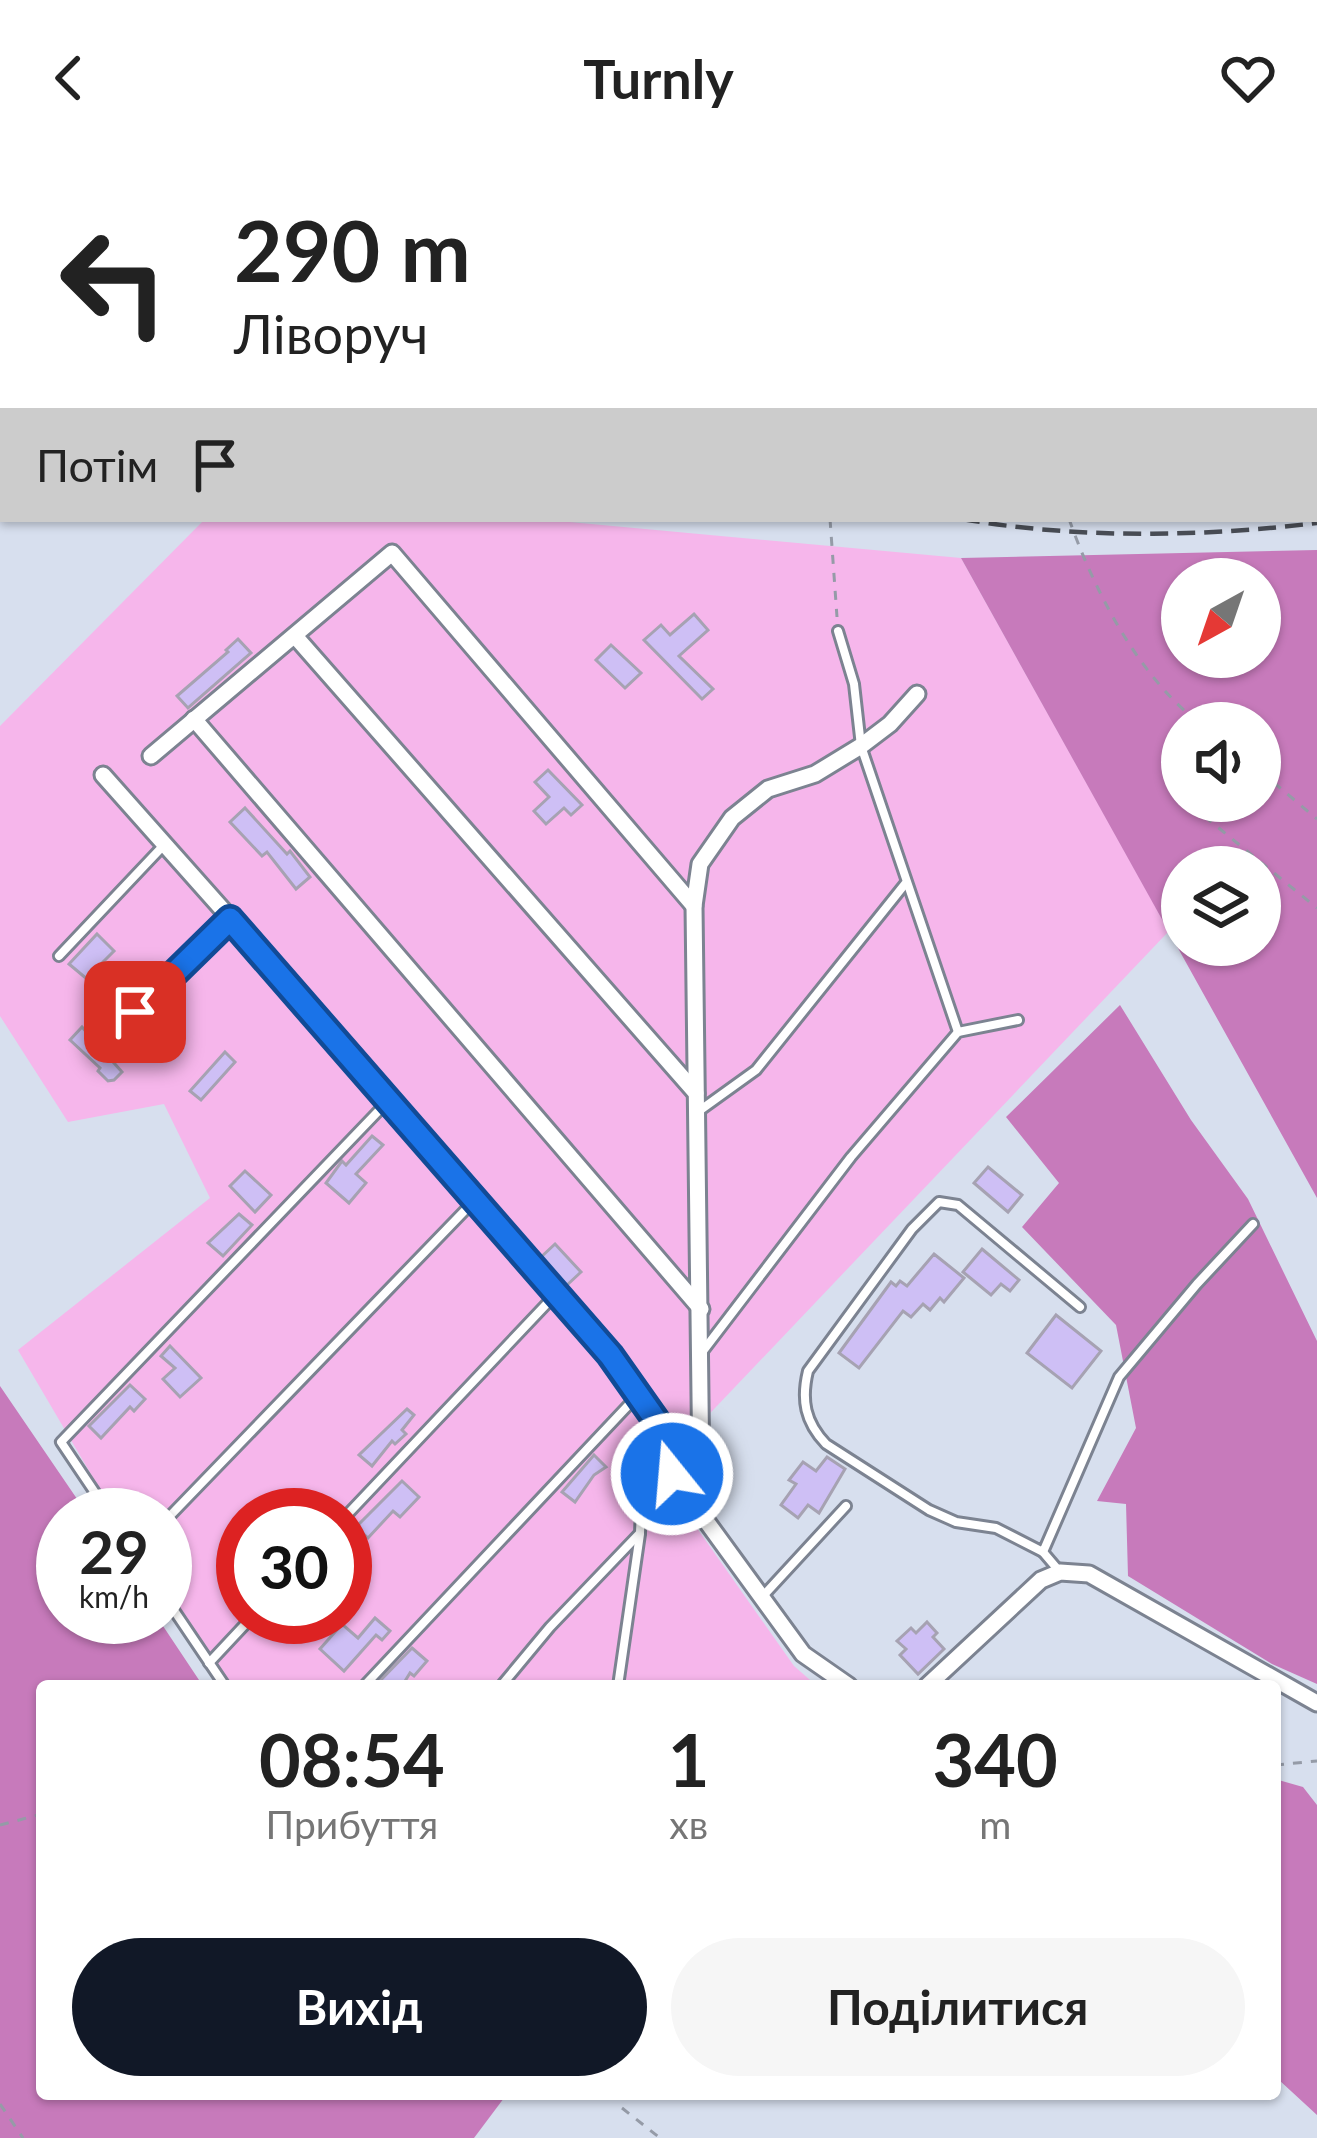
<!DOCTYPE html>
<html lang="uk">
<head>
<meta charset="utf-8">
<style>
  :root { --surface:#fff; --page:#f6f6f6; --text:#222; --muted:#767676; --accent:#111827 }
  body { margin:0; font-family:Lato,sans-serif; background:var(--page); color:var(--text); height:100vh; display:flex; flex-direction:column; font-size:45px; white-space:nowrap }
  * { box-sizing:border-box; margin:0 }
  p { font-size:39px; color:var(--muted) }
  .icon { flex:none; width:66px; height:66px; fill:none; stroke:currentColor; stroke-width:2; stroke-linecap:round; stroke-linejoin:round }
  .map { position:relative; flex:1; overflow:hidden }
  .details { position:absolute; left:36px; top:1524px; width:1245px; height:420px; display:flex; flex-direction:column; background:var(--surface); border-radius:12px; box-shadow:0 3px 9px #0004 }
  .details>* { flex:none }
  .top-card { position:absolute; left:0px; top:0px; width:1317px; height:366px; box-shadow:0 3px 9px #0004; background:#fff; color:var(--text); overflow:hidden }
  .needle { width:78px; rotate:220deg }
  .buttons { position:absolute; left:1161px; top:402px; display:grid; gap:24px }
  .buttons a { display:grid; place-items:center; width:120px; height:120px; border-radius:50%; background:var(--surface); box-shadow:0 3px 9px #0004; font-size:60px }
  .speed { position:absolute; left:36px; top:1332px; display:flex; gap:24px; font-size:60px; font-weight:700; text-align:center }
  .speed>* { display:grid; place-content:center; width:156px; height:156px; border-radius:50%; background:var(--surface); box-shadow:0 3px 9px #0004; line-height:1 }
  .speed small { font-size:30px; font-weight:400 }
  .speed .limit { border:18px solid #d22; background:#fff; color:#111 }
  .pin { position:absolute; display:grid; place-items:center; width:102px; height:102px; color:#fff; margin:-51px; border-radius:24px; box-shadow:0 6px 18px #0006 }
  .me { position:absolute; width:132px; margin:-66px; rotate:343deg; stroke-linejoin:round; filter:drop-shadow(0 0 9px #0008) }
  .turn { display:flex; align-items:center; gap:42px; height:252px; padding:0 36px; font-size:54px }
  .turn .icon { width:156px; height:156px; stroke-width:2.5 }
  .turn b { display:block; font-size:84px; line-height:102px }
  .then { display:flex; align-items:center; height:114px; padding:0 36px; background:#0003; gap:24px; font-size:45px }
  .eta { display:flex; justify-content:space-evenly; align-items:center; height:204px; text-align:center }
  .eta b { font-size:72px; font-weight:700; line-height:84px }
  .primary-button { display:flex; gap:24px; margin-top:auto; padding:24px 36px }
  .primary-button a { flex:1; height:138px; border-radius:72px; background:var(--accent); color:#fff; font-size:48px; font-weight:700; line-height:138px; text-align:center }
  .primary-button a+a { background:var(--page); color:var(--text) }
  header { display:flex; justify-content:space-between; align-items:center; height:156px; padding:0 36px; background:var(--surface); font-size:54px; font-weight:700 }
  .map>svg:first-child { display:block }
  .green { fill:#f6b6eb; fill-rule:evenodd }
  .forest { fill:#c77abb; fill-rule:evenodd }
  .building { fill:#cebff5; stroke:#a6a2b2; stroke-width:3 }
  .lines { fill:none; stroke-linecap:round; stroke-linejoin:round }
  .service-casing { stroke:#7c8391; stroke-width:14 }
  .minor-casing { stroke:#7c8391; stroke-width:21 }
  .path { stroke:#959ba7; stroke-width:3; stroke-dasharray:9 9; stroke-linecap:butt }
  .service { stroke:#fff; stroke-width:8 }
  .minor { stroke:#fff; stroke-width:15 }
  .rail { stroke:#494d55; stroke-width:4.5; stroke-dasharray:18 9; stroke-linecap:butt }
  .route-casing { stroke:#114b97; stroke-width:30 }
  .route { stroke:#1a73e8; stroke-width:21 }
</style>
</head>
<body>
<header><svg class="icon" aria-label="back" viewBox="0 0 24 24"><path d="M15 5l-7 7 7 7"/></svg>Turnly<svg class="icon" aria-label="heart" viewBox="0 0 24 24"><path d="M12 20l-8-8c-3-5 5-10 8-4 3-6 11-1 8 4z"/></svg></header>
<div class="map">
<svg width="1317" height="1982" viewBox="0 0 1317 1982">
  <rect width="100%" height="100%" fill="#d7dfee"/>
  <path class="green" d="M205 363H537L961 402 1169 775 656 1314 794 1510 817 1530H231L165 1433V1359H115L18 1194 210 1042 164 948 68 966 0 860V570ZM243 1359H345V1461H243Z"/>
  <g class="forest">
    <path d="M1317 394V1042L961 402ZM1182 423H1260V501H1182ZM1182 567H1260V645H1182ZM1182 711H1260V789H1182Z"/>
    <polygon points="1120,849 1191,964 1248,1043 1317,1185 1317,1528 1272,1508 1128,1420 1126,1348 1097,1345 1136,1272 1116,1169 1022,1071 1059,1027 1006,961"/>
    <polygon points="0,1230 88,1359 63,1359 63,1461 157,1461 203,1530 42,1530 42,1938 507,1938 474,1982 0,1982"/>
    <polygon points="1275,1623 1303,1631 1317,1649 1317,1959 1279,1924 1275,1925"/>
  </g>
  <g class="building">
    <polygon points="694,458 708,474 679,500 713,533 702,543 644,484 661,469 670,479"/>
    <polygon points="238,483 251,497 188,552 177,540 228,496 226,494"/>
    <polygon points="611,489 641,517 625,532 596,504"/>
    <polygon points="548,614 582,649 571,659 564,652 546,668 534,655 549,641 535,626"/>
    <polygon points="245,652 287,698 290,695 310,721 296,733 267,696 262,700 230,666"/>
    <polygon points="97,778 114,795 96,813 108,825 100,834 69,808"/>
    <polygon points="82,871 122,916 114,924 108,925 98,915 100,912 70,884"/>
    <polygon points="225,896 235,906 201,944 190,935"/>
    <polygon points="372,980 383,989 356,1018 366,1027 349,1047 326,1027 342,1005 346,1009"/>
    <polygon points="988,1011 1022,1039 1008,1056 974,1027"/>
    <polygon points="245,1015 271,1039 255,1056 230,1030"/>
    <polygon points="239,1058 252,1069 223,1100 208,1087"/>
    <polygon points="555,1088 581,1116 566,1130 540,1102"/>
    <polygon points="982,1093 1019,1124 1010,1135 1001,1128 991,1139 963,1116"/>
    <polygon points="934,1098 964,1122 944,1146 940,1142 930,1154 923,1148 911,1161 903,1155 859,1212 839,1197 891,1126 896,1130 900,1125 907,1130"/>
    <polygon points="1056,1159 1101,1195 1072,1232 1027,1197"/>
    <polygon points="170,1190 201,1222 180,1241 163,1223 175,1212 161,1200"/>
    <polygon points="130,1229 145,1243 134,1255 130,1251 101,1282 89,1270"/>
    <polygon points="407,1253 414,1259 402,1274 406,1278 395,1288 392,1285 372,1310 359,1299"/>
    <polygon points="594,1299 606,1311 594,1319 575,1346 562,1336"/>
    <polygon points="827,1301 845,1313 819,1357 808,1349 798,1362 781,1349 796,1328 789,1324 803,1306 816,1315"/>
    <polygon points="402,1325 419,1341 400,1361 393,1355 368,1382 356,1371"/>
    <polygon points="375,1462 390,1475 382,1484 376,1479 344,1515 320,1493 342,1468 358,1482"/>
    <polygon points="927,1466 937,1477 933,1481 944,1493 918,1518 900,1499 906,1493 897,1485 911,1472 916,1477"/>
    <polygon points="412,1492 427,1505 414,1520 410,1517 402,1530 375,1530"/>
  </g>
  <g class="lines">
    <defs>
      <g id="service">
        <polyline points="838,475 854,528 861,590 958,876"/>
        <polyline points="59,800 163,690"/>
        <polyline points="135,856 229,764"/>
        <polyline points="699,955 756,914 905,728"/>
        <path d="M1080 1151 958 1049 939 1046 912 1073 808 1215C801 1244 805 1266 826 1288L929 1354 956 1366 996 1372 1043 1396 1119 1221 1197 1128 1253 1068"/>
        <polyline points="703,1195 851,1001 958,876 1018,864"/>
        <polyline points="110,1359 61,1286 389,944"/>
        <polyline points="345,1361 555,1139"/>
        <polyline points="165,1365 473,1046"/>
        <polyline points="1043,1396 1060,1416"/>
        <polyline points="763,1440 846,1350"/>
        <polyline points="165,1441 225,1530"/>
        <polyline points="209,1507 252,1461"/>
        <polyline points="364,1530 637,1240"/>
        <polyline points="501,1530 550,1471 640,1377 641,1353 670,1320"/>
        <polyline points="618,1530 640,1378"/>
      </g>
      <g id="minor">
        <polyline points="1229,0 1234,3"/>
        <polyline points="88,3 111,3"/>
        <polyline points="267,3 274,0"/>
        <polyline points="0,32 3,31"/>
        <polyline points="1314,55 1317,57"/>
        <polyline points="1314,175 1317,171"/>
        <polyline points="295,480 696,937"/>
        <polyline points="194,563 701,1153"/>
        <polyline points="151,600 392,397 694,750"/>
        <polyline points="103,619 357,905 494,1068 611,1199 665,1277 672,1318 803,1498 849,1530"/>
        <polyline points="690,1343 701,1322 694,750 700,708 732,662 768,633 815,618 861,590 890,568 917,538"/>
        <polyline points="927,1530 1041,1424 1060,1416 1089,1418 1317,1547"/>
      </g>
    </defs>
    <use href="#service" class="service-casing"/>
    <use href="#minor" class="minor-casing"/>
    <g class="path">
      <polyline points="599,0 601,3"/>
      <polyline points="830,363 837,461"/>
      <path d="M1069 363C1095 436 1137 518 1199 567"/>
      <polyline points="1260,615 1317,663"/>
      <polyline points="1198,645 1199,656 1317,752"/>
      <polyline points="1275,1609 1317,1605"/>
      <polyline points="0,1669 42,1658"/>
      <polyline points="0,1948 23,1982"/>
      <polyline points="622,1952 660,1982"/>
    </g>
    <use href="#service" class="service"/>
    <use href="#minor" class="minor"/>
    <g class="rail">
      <polyline points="0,194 3,195"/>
      <path d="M962 363C1077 383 1201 381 1317 367"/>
    </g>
  </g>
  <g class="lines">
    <defs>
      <polyline id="route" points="135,856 230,763 610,1199 665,1277 672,1318"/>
    </defs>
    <use href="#route" class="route-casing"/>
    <use href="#route" class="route"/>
  </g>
</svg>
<div class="buttons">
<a><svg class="needle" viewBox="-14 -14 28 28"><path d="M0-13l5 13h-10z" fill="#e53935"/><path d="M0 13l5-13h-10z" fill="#767676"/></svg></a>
<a><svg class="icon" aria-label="sound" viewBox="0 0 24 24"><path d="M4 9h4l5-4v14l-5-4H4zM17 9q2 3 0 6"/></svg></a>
<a><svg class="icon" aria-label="layers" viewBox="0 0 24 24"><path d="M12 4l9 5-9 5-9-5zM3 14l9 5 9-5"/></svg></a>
</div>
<div class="speed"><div>29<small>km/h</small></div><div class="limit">30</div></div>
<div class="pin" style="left:135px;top:856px;background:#d93025"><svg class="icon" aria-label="arrive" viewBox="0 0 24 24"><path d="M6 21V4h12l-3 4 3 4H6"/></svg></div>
<svg class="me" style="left:672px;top:1318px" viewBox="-20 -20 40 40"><circle r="17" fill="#1a73e8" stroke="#fff" stroke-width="3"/><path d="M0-11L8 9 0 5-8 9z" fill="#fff"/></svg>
<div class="top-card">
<div class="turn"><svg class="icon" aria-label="left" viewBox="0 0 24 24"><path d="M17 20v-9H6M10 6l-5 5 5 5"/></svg><div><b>290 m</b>Ліворуч</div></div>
<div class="then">Потім<svg class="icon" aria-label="arrive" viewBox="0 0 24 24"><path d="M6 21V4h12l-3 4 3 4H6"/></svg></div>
</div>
<section class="details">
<div class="eta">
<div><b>08:54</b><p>Прибуття</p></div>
<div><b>1</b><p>хв</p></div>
<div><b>340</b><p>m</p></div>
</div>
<div class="primary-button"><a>Вихід</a><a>Поділитися</a></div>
</section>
</div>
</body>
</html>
